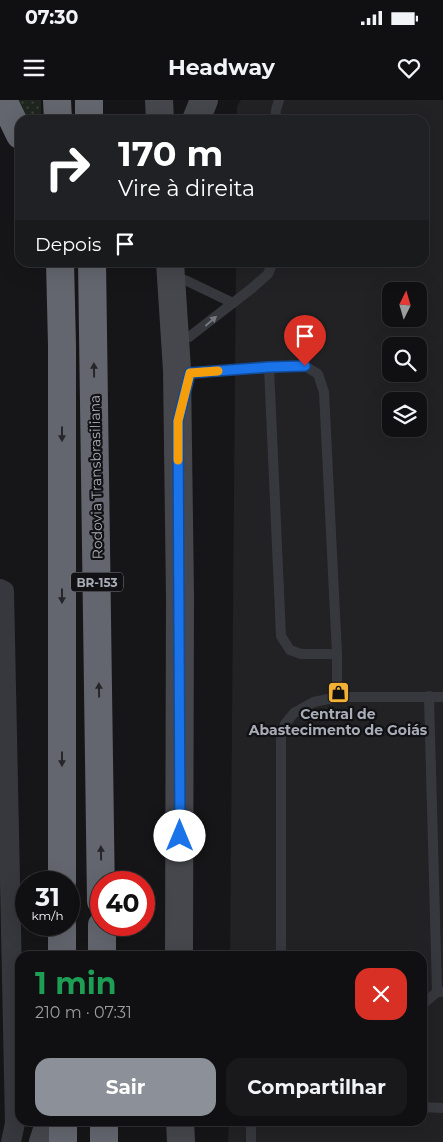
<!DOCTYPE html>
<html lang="pt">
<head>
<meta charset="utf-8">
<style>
  :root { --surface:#101012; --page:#19191b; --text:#f1f3f6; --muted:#9c9d9f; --line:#303032; --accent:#8c9099 }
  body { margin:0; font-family:Montserrat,sans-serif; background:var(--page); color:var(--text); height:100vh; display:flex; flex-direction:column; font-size:19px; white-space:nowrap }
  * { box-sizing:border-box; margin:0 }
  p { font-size:16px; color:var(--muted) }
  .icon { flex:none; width:28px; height:28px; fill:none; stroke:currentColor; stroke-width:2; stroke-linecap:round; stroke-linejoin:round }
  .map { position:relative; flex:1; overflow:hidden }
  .sheet { position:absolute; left:15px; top:851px; width:412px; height:175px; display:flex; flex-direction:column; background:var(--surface); border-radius:15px; box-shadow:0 5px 20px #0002,0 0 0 1px var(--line) }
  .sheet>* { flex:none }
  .banner { position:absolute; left:15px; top:15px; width:414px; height:152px; border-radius:15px; box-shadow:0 5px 20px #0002,0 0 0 1px var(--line); background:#202124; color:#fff; overflow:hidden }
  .needle { width:32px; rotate:5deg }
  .controls { position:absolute; left:382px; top:182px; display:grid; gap:10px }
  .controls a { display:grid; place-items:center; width:45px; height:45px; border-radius:10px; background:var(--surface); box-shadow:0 5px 20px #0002,0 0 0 1px var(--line); font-size:25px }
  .speed { position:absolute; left:15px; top:771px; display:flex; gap:10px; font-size:25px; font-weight:700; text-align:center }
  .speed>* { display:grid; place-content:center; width:65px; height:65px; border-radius:50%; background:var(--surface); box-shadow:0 5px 20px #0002,0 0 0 1px var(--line); line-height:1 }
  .speed small { font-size:12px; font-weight:400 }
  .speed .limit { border:8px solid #d22; background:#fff; color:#111 }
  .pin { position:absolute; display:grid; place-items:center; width:42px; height:42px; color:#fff; margin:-51px -21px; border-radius:50% 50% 50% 0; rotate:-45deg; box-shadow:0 0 5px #0007 }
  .pin .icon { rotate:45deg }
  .me { position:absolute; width:55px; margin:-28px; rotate:0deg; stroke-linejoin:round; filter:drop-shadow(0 0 4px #0008) }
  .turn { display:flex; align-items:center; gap:18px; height:105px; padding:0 20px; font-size:22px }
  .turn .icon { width:65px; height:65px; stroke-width:2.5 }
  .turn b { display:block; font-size:35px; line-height:42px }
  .then { display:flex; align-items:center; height:48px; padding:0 20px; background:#0003; gap:10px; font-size:19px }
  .round { display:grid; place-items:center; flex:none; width:52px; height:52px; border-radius:15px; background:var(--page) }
  .head { display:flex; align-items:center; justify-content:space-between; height:85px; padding:0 20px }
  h1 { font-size:30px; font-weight:700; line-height:38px; color:#1e9e55 }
  .primary-button { display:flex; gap:10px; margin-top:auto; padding:10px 20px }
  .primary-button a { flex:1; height:58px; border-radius:15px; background:var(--accent); color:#fff; font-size:20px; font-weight:700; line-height:58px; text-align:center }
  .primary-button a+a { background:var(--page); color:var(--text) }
  .status { display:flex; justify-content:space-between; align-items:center; height:35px; padding:0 25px; background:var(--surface); direction:ltr }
  .status svg { height:14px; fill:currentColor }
  header { display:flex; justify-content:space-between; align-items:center; height:65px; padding:0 20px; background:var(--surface); font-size:22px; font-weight:700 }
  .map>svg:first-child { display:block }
  .built { fill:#222225; fill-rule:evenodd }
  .grass { fill:url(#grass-dots) }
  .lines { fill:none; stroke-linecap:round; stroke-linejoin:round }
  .lane { stroke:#37383d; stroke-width:10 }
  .street { stroke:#37383d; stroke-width:20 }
  .secondary { stroke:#45474d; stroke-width:28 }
  .highway { stroke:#63666e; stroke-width:28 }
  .oneway { fill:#757881 }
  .oneway2 { fill:#26262a }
  .route-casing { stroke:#114b97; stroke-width:12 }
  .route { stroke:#1a73e8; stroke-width:9 }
  .slow { stroke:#f59e0b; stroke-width:9 }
  .labels { text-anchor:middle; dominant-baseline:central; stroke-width:4.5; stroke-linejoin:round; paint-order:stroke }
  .shield { fill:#111113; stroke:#7b7e86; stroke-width:1 }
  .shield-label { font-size:12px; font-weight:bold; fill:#a8adb8 }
  .street-label { font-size:14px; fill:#a8adb8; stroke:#111113 }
  .poi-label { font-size:14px; font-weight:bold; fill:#a8adb8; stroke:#111113 }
</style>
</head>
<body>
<div class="status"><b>07:30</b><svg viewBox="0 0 49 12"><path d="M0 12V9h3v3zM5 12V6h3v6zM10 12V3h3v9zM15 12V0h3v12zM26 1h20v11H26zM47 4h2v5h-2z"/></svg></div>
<header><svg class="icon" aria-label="menu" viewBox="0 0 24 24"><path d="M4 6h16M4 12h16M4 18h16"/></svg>Headway<svg class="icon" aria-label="heart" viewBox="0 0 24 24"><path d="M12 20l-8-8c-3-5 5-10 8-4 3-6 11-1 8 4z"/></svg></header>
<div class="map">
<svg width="443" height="1042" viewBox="0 0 443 1042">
  <defs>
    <pattern id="grass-dots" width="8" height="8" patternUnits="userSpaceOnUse" patternTransform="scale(1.25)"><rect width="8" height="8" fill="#1e261f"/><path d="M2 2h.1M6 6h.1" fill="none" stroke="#3c433d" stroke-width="1.8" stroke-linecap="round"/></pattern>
  </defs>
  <rect width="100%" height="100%" fill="#161618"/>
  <path class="built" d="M241 0H443V1042H228L229 1021H422V856H230L236 163 424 162V20H237V6ZM391 191H419V219H391ZM391 246H419V274H391ZM391 301H419V329H391Z"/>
  <polygon class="grass" points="17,0 41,0 41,20 26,20"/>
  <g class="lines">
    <g class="lane">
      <polyline points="275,20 276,10 279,0"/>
      <polyline points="185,180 233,203"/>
      <polyline points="189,237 251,189 268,174 273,162"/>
      <polyline points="269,267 281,536 290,550 301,554 337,554"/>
      <polyline points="178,271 190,273 305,266 318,274 324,292 337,554 337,597"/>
      <polyline points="429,596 437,892"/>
      <polyline points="281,856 281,636 285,624 294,613 314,602 337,597 443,597"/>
      <polyline points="422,905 437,892 442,892"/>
      <polyline points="422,1007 443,1008"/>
      <polyline points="251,1042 251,1021"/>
    </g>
    <polyline class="street" points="0,489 4,491 15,1023 11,1042"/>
    <g class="secondary">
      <polyline points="159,0 160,20"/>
      <polyline points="196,20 204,0"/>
      <polyline points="170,162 177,270 180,497 179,856"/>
      <polyline points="180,1021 181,1042"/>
      <polyline points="43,1042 50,1021"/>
    </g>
    <g class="highway">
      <polyline points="3,0 20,35"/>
      <polyline points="57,0 58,20"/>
      <polyline points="89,0 89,20"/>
      <polyline points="60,162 62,246 62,782"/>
      <polyline points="92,162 101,801"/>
      <polyline points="102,825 102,856"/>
      <polyline points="62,856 62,825"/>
      <polyline points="63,1021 63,1042"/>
      <polyline points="104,1021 104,1042"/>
    </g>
  </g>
  <defs><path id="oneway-solid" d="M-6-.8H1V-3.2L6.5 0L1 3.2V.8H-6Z" transform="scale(1.25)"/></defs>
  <use class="oneway" href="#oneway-solid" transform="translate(211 221) rotate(-41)"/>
  <g class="oneway2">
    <use href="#oneway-solid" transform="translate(94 270) rotate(-91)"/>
    <use href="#oneway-solid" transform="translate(62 334) rotate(90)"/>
    <use href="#oneway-solid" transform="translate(62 496) rotate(90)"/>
    <use href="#oneway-solid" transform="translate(99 590) rotate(-91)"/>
    <use href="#oneway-solid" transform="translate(62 659) rotate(90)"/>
    <use href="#oneway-solid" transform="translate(101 753) rotate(-91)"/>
  </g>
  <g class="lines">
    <defs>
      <polyline id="route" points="180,736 178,321 190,273 269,267 305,266"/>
    </defs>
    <use href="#route" class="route-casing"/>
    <use href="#route" class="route"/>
    <polyline class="slow" points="178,360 178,321 190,273 218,271"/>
  </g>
  <defs>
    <symbol id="shop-square" viewBox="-11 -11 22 22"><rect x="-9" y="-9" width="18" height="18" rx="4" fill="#f2b134" stroke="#111113"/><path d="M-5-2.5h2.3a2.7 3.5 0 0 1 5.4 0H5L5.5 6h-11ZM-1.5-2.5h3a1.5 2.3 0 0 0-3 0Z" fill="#111"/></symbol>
  </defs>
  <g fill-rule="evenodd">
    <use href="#shop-square" x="326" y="580" width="25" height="25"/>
  </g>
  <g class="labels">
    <rect class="shield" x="71" y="472.5" width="52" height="19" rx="4"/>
    <g class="shield-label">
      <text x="97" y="482">BR-153</text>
    </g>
    <g class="street-label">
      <text transform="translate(96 377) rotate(-91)">Rodovia Transbrasiliana</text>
    </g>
    <g class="poi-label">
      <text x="338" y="614">Central de<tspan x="338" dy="16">Abastecimento de Goiás</tspan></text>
    </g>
  </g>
</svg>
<div class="controls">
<a><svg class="needle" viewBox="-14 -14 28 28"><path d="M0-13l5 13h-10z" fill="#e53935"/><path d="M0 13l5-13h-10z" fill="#9c9d9f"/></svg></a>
<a><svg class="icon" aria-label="search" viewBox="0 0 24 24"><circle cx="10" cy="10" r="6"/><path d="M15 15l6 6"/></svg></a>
<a><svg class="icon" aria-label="layers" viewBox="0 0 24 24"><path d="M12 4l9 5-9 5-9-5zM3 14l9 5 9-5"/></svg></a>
</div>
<div class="speed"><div>31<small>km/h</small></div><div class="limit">40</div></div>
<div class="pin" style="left:305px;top:266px;background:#d93025"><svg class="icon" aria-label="arrive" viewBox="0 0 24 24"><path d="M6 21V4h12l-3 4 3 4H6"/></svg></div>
<svg class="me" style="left:180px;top:736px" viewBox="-20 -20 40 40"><circle r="19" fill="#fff"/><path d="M0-13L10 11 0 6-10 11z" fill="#1a73e8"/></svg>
<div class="banner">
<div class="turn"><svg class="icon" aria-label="right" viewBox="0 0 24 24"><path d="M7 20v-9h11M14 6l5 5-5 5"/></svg><div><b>170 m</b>Vire à direita</div></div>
<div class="then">Depois<svg class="icon" aria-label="arrive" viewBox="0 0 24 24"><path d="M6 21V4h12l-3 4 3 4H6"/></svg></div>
</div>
<section class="sheet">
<div class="head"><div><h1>1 min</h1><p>210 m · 07:31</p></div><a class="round" style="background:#d93025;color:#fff"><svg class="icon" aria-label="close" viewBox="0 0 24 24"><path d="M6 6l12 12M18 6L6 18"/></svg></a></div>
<div class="primary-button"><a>Sair</a><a>Compartilhar</a></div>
</section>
</div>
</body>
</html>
